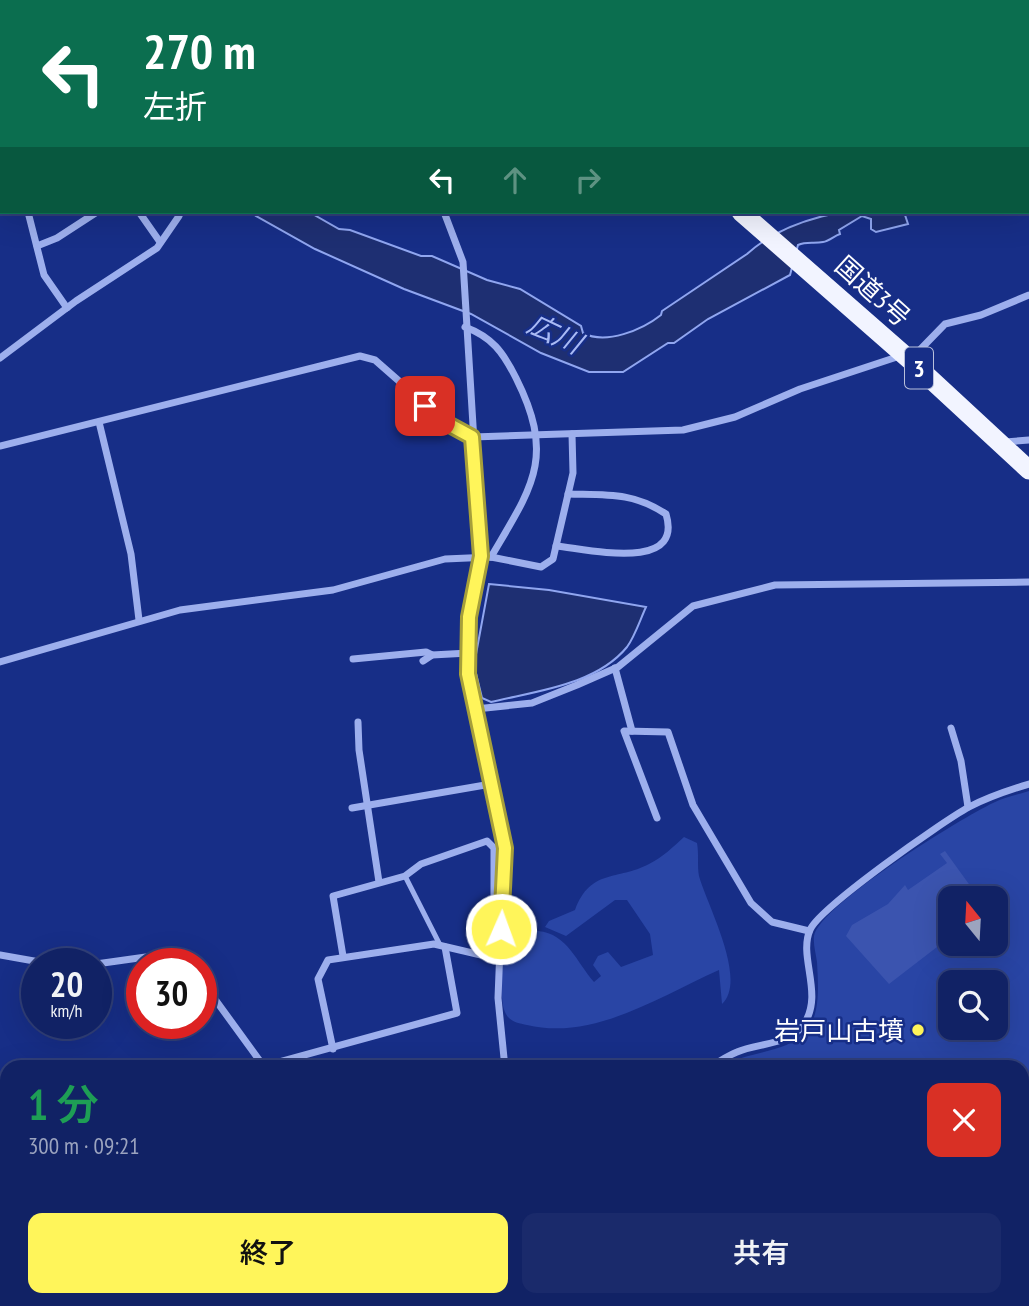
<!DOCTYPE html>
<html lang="ja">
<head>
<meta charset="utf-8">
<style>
  :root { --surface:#112265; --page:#1a2a6b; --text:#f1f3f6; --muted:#9ca4bf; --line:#303f79; --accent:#fff55a }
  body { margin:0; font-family:"PT Sans Narrow","Noto Sans JP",sans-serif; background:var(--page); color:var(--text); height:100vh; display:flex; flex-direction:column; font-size:26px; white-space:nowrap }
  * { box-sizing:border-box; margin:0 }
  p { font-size:23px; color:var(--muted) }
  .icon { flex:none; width:38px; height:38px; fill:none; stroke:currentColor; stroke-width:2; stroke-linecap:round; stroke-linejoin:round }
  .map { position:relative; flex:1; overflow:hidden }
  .details { position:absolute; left:0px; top:1060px; width:1029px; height:247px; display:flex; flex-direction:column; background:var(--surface); border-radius:21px 21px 0 0; box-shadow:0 7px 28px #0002,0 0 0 2px var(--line) }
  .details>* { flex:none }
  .top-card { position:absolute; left:0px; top:0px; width:1029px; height:214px; box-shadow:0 7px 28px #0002,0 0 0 2px var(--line); background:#0b6e4f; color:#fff; overflow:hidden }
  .needle { width:46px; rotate:342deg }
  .controls { position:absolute; left:938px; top:886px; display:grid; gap:14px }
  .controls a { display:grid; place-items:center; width:70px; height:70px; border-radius:14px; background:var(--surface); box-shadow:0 7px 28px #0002,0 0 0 2px var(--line); font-size:35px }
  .speed { position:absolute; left:21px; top:948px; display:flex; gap:14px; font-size:35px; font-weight:700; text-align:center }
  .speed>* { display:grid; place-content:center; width:91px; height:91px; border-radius:50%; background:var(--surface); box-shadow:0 7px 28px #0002,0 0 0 2px var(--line); line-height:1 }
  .speed small { font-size:18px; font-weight:400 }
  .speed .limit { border:10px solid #d22; background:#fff; color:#111 }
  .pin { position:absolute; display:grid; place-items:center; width:60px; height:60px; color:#fff; margin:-30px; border-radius:14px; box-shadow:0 4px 10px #0006 }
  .me { position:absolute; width:77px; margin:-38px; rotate:2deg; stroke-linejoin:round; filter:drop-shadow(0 0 5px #0008) }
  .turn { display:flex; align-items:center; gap:24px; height:147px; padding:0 28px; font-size:32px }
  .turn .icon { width:91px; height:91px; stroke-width:2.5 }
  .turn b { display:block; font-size:49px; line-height:60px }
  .lanes { display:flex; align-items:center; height:66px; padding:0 28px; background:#0003; justify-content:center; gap:35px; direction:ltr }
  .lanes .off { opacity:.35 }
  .round { display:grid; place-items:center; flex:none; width:74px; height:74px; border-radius:14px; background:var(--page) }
  .head { display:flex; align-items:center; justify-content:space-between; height:119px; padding:0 28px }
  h1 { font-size:42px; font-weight:600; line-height:52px; color:#1e9e55 }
  .cta { display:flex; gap:14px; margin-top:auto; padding:14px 28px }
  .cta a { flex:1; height:80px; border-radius:14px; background:var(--accent); color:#111; font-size:28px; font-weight:600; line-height:80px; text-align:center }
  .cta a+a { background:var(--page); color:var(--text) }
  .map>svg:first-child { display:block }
  .green { fill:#2945a5; fill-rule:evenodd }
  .water { fill:#1e2f72; stroke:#90a6f0; stroke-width:2 }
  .building { fill:#3b54af }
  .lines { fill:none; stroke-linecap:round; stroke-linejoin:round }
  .service { stroke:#9dafed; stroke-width:5 }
  .minor { stroke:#9dafed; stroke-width:7 }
  .trunk { stroke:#f2f4ff; stroke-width:19 }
  .route-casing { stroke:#a69f3a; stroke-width:18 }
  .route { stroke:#fff55a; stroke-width:12 }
  .poi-dot { fill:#fff55a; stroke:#172e87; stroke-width:2.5 }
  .labels { text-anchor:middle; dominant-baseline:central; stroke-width:5; stroke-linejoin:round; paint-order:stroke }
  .shield { fill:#172e87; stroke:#b9c0db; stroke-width:2 }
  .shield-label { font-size:24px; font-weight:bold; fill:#fff }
  .street-label { font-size:26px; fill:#fff; stroke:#172e87 }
  .poi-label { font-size:26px; fill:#fff; stroke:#172e87; text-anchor:end }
  .water-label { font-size:28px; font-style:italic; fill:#a9baf5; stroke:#172e87 }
</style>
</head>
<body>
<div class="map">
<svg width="1029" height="1306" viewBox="0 0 1029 1306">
  <rect width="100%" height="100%" fill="#172e87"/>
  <g class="green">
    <path d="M1029 791V1266L1022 1273V1068H720C745 1050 787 1055 807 1030 821 1013 818 983 817 962 816 954 813 944 814 936 820 905 961 818 993 803 1004 797 1017 795 1029 791ZM950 898H996V943H950ZM950 982H996V1027H950Z"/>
    <path d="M684 837 697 843C699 854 697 866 699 876 707 905 748 980 722 1004L719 970C660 996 594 1041 527 1025 518 1023 509 1022 505 1012 498 996 504 951 505 931 517 933 527 929 538 931 568 934 576 962 594 982L601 976 593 965 598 956 608 952 621 967 653 955 650 934 627 900H615L566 936 545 927 549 921 575 910C591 868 617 881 649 864 663 857 673 847 684 837Z"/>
    <polygon points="732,1300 987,1300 976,1306 733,1306"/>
  </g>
  <g class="water">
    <path d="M249 212H309L339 229 350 230 421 256H432L487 280 520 289 581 326 583 333C606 345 642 330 661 315L662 311 747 254C783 221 857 200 905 215L908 224 876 232 871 229V219L862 216 839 230 840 234C834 236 829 241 823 242 814 244 807 241 798 245L790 275 708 319 674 343H668L623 372H589L541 353 471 314 404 289 315 249Z"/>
    <path d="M489 584 549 590 646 607C640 620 635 636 627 647 596 685 536 691 491 702L482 698 474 665Z"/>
  </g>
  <polygon class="building" points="945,851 979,898 950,898 950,937 889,984 846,936 852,925 888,904 905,885 908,890 947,863 940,854"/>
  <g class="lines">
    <g class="service">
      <polyline points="405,876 440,945"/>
      <polyline points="439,1306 457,1300"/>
    </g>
    <g class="minor">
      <polyline points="299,0 300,2"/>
      <polyline points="263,2 267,0"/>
      <polyline points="525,2 525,0"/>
      <polyline points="974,2 975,0"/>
      <polyline points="0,43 2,43"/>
      <polyline points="0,155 2,154"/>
      <polyline points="0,164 2,167"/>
      <polyline points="28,212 44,275 67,308"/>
      <polyline points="139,212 160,242"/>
      <polyline points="444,212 463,262 481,556 469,616 468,674 504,848 498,998 505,1068"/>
      <polyline points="37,246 57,238 97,212"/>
      <path d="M465 327C492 337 503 352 516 378 556 458 532 487 491 557"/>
      <polyline points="0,358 76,301 157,248 179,216"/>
      <polyline points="911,359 945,324 981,315 1029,295"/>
      <polyline points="99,422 131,554 139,620"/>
      <polyline points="1005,442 1029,440"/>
      <polyline points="0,446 360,356 375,360 448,424 473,437 683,430 735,417 800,389 900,356"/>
      <path d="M556 546C587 549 684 573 666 514 633 492 606 495 568 494"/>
      <polyline points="353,659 426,652 432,655"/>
      <polyline points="423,661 432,655 469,653"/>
      <polyline points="0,662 180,610 333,590 445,559 491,557 541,567 553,559 573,473 572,434"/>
      <polyline points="615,668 632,731"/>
      <polyline points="476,709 532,703 577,685 618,667 693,606 775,585 1029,582"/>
      <polyline points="358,722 359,750 379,882"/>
      <polyline points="951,728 961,761 968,807"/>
      <polyline points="352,808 491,784"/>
      <polyline points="657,818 624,731 668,732 693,805 751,903 772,922 809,931"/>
      <polyline points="0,955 51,964"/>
      <polyline points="343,956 333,896 405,876 421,864 487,841 494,848 494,929 501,929"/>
      <polyline points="96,964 153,956 182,964"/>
      <polyline points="201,980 265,1068"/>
      <polyline points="333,1049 318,979 328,960 434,944 481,955 500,954"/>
      <polyline points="264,1066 457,1013 445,947"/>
      <path d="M709 1068C718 1062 727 1056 737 1052 758 1043 791 1045 804 1024 824 994 798 957 810 930 819 908 943 821 969 807 988 797 1009 790 1029 784"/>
      <polyline points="0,1233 7,1236"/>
      <polyline points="1022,1280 1029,1273"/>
      <polyline points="0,1298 7,1296"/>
      <polyline points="582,1300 584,1306"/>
      <polyline points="985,1306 995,1300"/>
    </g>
    <g class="trunk">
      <polyline points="475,0 478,2"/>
      <polyline points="741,212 910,360 1029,470"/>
    </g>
  </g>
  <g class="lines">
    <defs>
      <polyline id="route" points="425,406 448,424 472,437 481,556 469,617 468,674 505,848 501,929"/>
    </defs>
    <use href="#route" class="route-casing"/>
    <use href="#route" class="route"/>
  </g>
  <circle class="poi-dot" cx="918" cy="1030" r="7"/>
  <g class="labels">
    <rect class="shield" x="905" y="347.5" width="28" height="41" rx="5"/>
    <g class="shield-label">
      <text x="919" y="368">3</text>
    </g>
    <g class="street-label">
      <text transform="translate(873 291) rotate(42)">国道3号</text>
    </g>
    <g class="poi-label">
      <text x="904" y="1030">岩戸山古墳</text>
    </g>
    <g class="water-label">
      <text transform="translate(555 333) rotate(25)">広川</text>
    </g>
  </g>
</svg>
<div class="controls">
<a><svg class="needle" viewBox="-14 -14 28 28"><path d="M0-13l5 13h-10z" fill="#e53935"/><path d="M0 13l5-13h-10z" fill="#9ca4bf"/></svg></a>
<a><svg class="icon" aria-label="search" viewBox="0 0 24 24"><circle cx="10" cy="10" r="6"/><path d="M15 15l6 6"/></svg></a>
</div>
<div class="speed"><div>20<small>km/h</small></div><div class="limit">30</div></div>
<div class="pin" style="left:425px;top:406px;background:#d93025"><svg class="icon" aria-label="arrive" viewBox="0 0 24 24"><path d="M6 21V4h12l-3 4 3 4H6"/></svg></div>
<svg class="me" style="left:501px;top:929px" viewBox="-20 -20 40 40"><circle r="17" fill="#fff55a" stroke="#fff" stroke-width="3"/><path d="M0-11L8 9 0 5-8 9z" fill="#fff"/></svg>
<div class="top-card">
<div class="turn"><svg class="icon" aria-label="left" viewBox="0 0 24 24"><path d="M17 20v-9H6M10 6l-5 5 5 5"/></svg><div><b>270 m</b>左折</div></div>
<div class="lanes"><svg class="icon" aria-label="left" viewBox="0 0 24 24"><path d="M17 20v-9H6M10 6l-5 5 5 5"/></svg><svg class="icon off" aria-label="ahead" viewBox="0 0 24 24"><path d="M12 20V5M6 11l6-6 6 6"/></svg><svg class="icon off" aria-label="right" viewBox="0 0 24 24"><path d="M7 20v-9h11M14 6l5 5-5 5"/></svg></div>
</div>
<section class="details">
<div class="head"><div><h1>1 分</h1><p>300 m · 09:21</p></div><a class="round" style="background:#d93025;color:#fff"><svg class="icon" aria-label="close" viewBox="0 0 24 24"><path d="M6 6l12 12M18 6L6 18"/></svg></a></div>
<div class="cta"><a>終了</a><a>共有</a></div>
</section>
</div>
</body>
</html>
